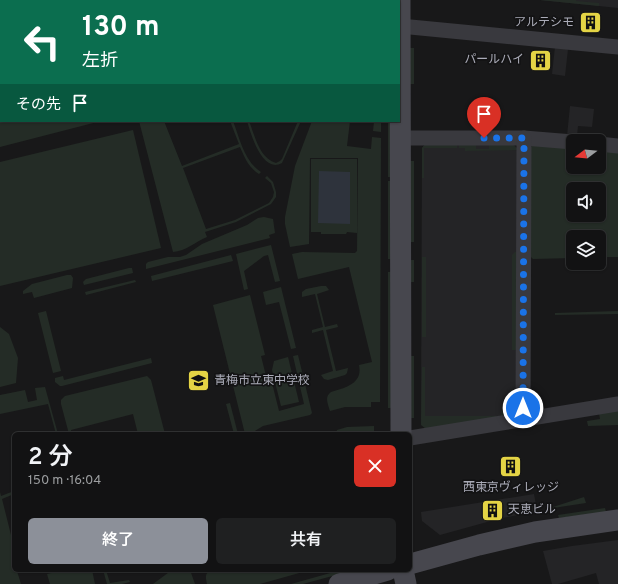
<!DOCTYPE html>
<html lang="ja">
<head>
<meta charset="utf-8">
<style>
  :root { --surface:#121213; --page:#1f2021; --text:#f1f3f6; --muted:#9c9ea0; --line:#313233; --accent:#8c9099 }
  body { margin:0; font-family:Overpass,"Noto Sans JP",sans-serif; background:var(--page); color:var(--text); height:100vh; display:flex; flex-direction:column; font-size:15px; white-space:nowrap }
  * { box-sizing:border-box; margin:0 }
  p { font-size:13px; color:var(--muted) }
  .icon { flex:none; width:22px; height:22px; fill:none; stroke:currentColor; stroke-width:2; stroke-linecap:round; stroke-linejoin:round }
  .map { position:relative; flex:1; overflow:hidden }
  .details { position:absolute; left:12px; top:432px; width:400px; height:140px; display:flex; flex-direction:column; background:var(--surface); border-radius:6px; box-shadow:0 1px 3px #0004,0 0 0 1px var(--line) }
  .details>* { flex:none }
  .hud { position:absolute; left:0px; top:0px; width:400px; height:122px; box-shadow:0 1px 3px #0004,0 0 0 1px var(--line); background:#0b6e4f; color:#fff; overflow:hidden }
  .needle { width:26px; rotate:254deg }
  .tools { position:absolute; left:566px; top:134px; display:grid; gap:8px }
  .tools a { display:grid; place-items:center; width:40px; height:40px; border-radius:6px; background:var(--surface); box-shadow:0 1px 3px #0004,0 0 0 1px var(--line); font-size:20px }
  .pin { position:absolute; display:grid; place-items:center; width:34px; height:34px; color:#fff; margin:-41px -17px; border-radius:50% 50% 50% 0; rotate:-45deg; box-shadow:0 0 4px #0007 }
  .pin .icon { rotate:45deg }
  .me { position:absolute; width:44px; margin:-22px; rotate:0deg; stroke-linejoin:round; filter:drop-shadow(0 0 3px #0008) }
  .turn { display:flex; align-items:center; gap:14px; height:84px; padding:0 16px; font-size:18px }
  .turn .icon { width:52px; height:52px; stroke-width:2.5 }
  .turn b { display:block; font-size:28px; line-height:34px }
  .then { display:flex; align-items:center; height:38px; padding:0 16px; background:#0003; gap:8px; font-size:15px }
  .round { display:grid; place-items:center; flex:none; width:42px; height:42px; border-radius:6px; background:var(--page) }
  .summary { display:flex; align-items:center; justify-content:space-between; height:68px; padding:0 16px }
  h1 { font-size:24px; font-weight:600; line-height:30px }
  .primary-button { display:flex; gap:8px; margin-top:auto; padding:8px 16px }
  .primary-button a { flex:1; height:46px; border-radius:6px; background:var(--accent); color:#fff; font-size:16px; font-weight:600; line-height:46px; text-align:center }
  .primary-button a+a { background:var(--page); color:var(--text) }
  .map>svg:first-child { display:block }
  .built { fill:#242426 }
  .green { fill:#242c26; fill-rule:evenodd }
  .water { fill:#2e333c }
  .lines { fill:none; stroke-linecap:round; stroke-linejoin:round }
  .street { stroke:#39393e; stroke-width:15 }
  .secondary { stroke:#47474e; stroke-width:21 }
  .route { stroke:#1a73e8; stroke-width:7; stroke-dasharray:0 12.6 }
  .labels { text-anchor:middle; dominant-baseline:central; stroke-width:3.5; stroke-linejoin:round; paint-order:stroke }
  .poi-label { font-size:12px; fill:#abacb8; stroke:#131314; text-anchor:end }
</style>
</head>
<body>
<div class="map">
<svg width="618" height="584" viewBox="0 0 618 584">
  <rect width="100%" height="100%" fill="#181819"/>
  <g class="built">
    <polygon points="540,0 618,0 618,8 599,6"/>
    <polygon points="555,47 568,49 565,76 552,74"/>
    <polygon points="570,106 594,109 592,127 578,126 577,136 567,136"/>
    <polygon points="426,143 512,143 518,149 517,411 512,415 421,425 422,148"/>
    <polygon points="534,494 537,511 498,519 440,535 422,521 421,512"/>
    <polygon points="618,540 618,584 599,584 596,573 558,584 552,584 543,551 572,546"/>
  </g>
  <g class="green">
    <polygon points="0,0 89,1 1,1 1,121 101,121 0,147"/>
    <rect x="299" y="0" width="82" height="1"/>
    <polygon points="540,0 576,0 576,1 599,3 599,6"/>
    <rect x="410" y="48" width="4" height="36"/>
    <path d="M139 121H164L182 166 239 144 230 121H233C240 139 244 161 261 172L259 174C248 167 245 158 240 147L183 168 206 229 235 220 269 203 273 197 274 192 271 183 265 178 267 176 273 182 276 192V197L271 204 236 222 205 232 207 237C195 242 186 251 173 252Z"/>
    <path d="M247 121H249C255 136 259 158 276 163L280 161 282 159 298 121H301L282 163C262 174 251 134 247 121Z"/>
    <path d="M312 121H350L347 146 371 149 372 137 381 138 380 402H371V407H345L330 411C328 404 324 397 331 392 345 388 363 384 359 365L372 362 349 267 298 279 292 254 302 252 355 253 357 251 358 158H310L309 244 290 247 285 224V217L295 166Z"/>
    <polygon points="362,121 381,121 381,132 373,131 374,122"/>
    <rect x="388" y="121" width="3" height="56"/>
    <polygon points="133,130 161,248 0,286 0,162"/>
    <polygon points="426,143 457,143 457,148 424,148 424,178 422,178 422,148"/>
    <polygon points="459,143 476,143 476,149 489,149 489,143 512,143 518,150 465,151 465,148 459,148"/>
    <path d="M534 144 573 148V167H599V150L618 152V257H599V237H573V258L533 259 529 255V149ZM573 189H599V215H573Z"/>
    <polygon points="311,159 357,159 357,233 347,232 346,234 321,234 321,232 311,232"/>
    <rect x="410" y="161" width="4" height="81"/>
    <rect x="388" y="181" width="3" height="78"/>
    <polygon points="264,217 273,219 275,233 269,235 270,238 146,269 146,264 148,262 168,257 180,257 186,255 202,244 247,225 258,218"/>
    <polygon points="271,245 280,281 275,282 268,255 264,256 244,271 248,289 244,290 236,254"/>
    <polygon points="515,252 517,252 517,350 512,350 512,255"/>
    <polygon points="231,255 233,261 152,281 151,276"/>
    <rect x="422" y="257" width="4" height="80"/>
    <rect x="410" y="260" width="4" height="22"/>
    <polygon points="129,268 132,268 133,273 84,285 83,282 86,279"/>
    <polygon points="388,272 391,272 392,408 388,408"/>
    <polygon points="67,275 71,275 73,278 72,288 34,298 32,292 23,294 23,291 32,284"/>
    <polygon points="135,280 136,282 86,295 85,292"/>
    <polygon points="321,286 326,286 329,290 317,294 325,327 337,324 338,327 326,330 336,371 348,368 347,373 345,375 328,380 324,379 321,375 333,371 323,330 312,333 312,330 323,327 315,294 302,297 302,292 306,289"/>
    <polygon points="281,287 296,348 291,349 279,302 266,305 263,292"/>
    <polygon points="250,295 265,355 261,356 267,380 271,379 279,411 304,404 293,356 298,355 312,413 310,415 263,426 250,434 245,434 213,305"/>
    <polygon points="46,311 61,371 53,373 38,313"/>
    <polygon points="618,311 618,314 555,315 555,313"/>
    <polygon points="0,327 9,334 18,358 16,383 0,387"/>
    <polygon points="410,356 414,356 414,418 411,418"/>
    <polygon points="288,357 299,402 281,406 272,370 274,361"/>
    <polygon points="151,358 152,363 62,386 60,386 55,382 55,378 63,376 64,380"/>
    <polygon points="422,367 425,367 425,416 501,416 501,411 517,411 512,415 426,429 421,425"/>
    <polygon points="147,376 151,380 165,434 138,434 133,414 71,430 71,434 69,434 61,404 61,400 65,396"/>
    <polygon points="45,387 58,434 56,434 48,404 0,414 0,395 25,390 28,402 37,400 35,388"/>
    <polygon points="230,403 238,434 234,434 226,404"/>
    <polygon points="618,410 618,425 588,426 587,421 600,419 599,413"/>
    <polygon points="374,426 374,434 336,434 337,430 347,427"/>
    <polygon points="14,491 14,494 2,499 14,547 14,570 25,570 17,571 21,584 0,584 0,492 1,496"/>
    <polygon points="584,497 586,503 553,508 553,507"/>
    <polygon points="605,508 606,512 559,518 558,515"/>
    <polygon points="64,570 92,570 95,584 50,584 47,574"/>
    <polygon points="103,570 106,570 110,583 129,580 130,582 122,584 107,584"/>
    <polygon points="172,570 190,570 195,584 153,584"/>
    <path d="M214 570H310L260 584H207C205 575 205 572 214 570Z"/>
    <polygon points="341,570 346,570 347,572 303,584 291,584"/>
  </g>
  <polygon class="water" points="319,171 350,172 350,224 318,223"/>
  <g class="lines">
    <g class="street">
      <polyline points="400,26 618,47"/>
      <polyline points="401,138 524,138 573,142"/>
      <polyline points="599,144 618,146"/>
      <polyline points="523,420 524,138"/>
      <polyline points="410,438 618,404"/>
    </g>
    <g class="secondary">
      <polyline points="400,0 401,434"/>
      <polyline points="410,564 479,545 535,532 618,520"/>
      <polyline points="403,570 406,584"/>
      <polyline points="339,584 388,570"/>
    </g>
  </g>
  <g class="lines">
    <polyline class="route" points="484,138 524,138 523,408"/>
  </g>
  <defs>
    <symbol id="building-square" viewBox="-11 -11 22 22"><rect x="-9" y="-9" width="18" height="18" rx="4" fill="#e4d445" stroke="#131314"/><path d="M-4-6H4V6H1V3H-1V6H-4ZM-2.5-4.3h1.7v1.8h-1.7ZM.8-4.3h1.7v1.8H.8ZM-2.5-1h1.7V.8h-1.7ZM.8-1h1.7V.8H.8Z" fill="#111"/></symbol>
    <symbol id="school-square" viewBox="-11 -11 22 22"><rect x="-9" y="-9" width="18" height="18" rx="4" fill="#e4d445" stroke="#131314"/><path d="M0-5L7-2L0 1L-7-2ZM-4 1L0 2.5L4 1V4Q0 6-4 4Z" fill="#111"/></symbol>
  </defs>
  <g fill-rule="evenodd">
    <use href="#building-square" x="578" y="10" width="25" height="25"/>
    <use href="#building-square" x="528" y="48" width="25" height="25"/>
    <use href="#school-square" x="186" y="368" width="25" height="25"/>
    <use href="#building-square" x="498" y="454" width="25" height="25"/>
    <use href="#building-square" x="480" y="498" width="25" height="25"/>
  </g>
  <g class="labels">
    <g class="poi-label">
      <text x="574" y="23">アルテシモ</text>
      <text x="524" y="60">パールハイ</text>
      <text x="214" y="381" text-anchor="start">青梅市立東中学校</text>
      <text x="511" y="488" text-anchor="middle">西東京ヴィレッジ</text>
      <text x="508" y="510" text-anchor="start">天恵ビル</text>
    </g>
  </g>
</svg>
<div class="tools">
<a><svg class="needle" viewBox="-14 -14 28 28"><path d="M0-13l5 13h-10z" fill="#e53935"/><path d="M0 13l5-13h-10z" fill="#9c9ea0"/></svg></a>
<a><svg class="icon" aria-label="sound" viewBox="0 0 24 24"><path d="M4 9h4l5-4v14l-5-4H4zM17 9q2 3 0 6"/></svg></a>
<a><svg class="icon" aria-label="layers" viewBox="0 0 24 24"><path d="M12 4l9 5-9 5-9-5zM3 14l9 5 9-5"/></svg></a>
</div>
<div class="pin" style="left:484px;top:138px;background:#d93025"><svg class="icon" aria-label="arrive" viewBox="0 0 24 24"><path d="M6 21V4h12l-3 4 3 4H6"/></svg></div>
<svg class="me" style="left:523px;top:408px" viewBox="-20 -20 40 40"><circle r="17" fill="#1a73e8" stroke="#fff" stroke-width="3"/><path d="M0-11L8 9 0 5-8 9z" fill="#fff"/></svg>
<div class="hud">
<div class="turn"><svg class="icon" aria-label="left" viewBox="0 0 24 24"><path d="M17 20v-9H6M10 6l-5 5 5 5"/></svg><div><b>130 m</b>左折</div></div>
<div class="then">その先<svg class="icon" aria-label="arrive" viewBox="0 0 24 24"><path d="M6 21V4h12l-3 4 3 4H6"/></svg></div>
</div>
<section class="details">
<div class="summary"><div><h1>2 分</h1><p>150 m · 16:04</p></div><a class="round" style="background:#d93025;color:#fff"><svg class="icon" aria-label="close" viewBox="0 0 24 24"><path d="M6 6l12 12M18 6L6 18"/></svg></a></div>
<div class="primary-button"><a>終了</a><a>共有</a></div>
</section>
</div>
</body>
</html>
